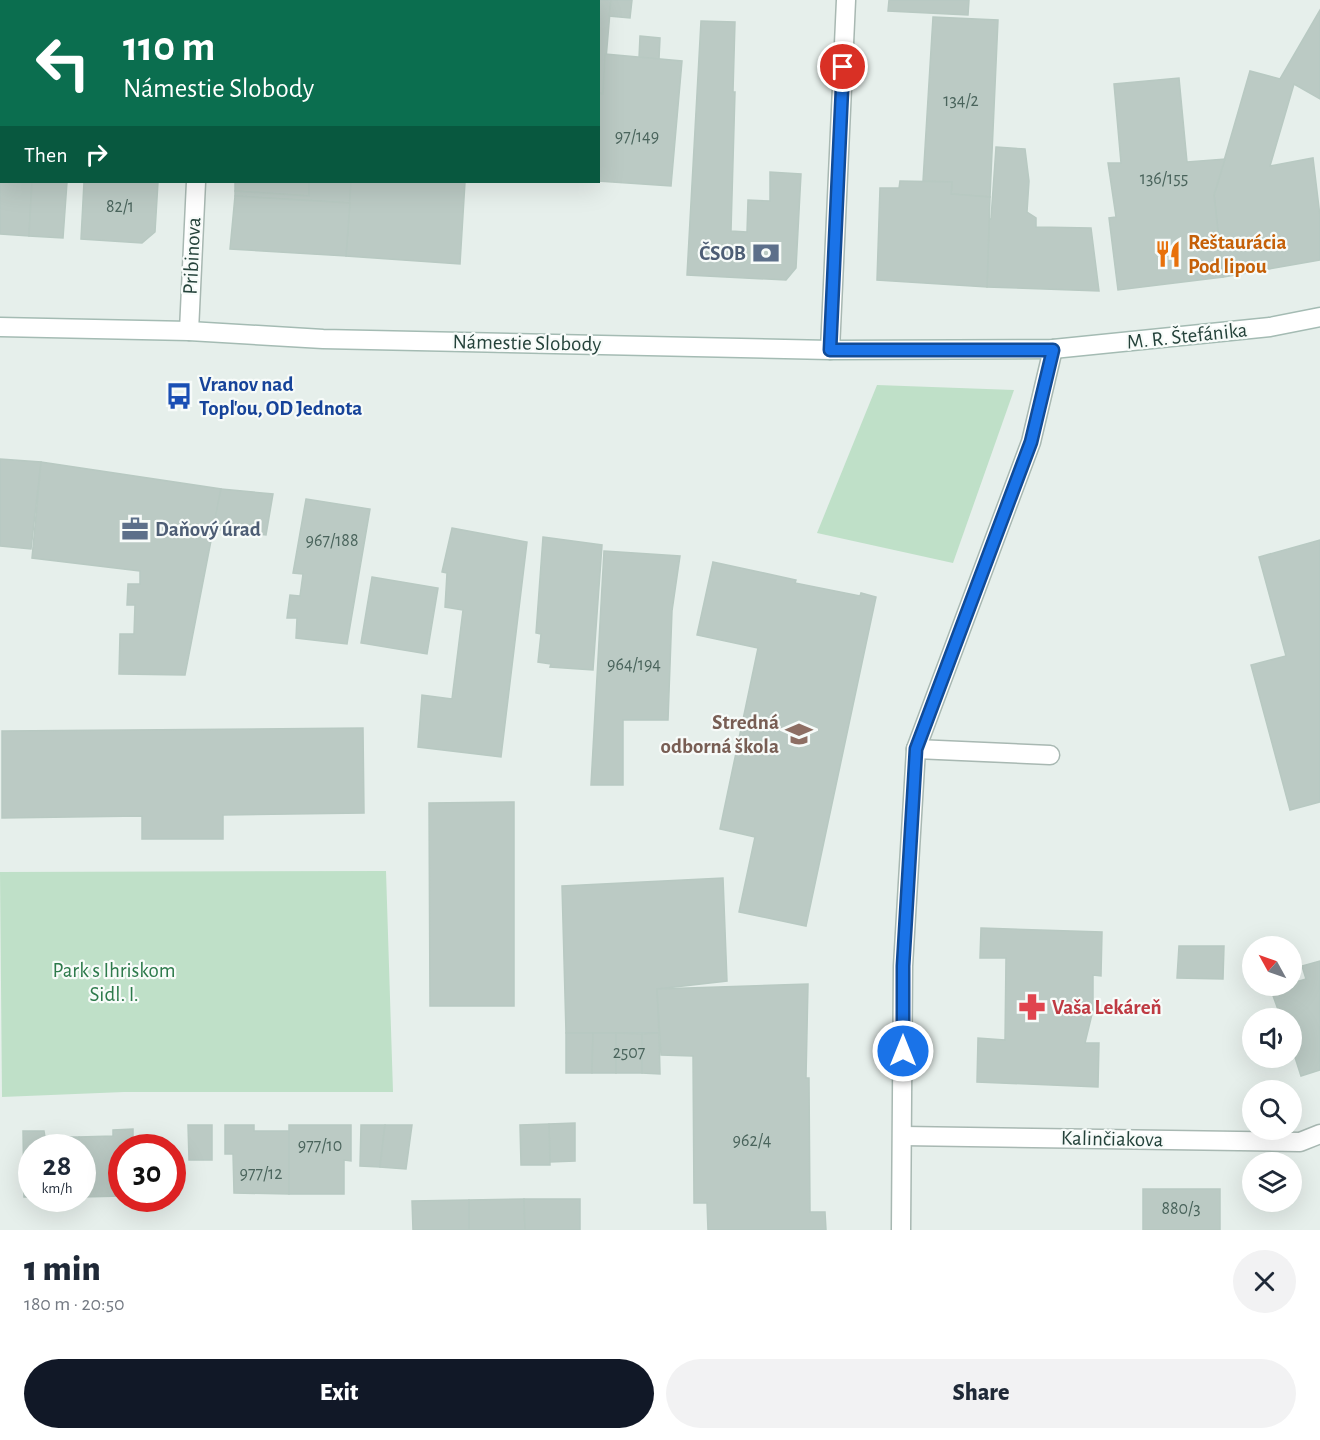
<!DOCTYPE html>
<html lang="en">
<head>
<meta charset="utf-8">
<style>
  :root { --surface:#fff; --page:#f2f2f3; --text:#1f2937; --muted:#747a83; --accent:#111827 }
  body { margin:0; font-family:"Alegreya Sans",sans-serif; background:var(--page); color:var(--text); height:100vh; display:flex; flex-direction:column; font-size:22px; white-space:nowrap }
  * { box-sizing:border-box; margin:0 }
  p { font-size:20px; color:var(--muted) }
  .icon { flex:none; width:33px; height:33px; fill:none; stroke:currentColor; stroke-width:2; stroke-linecap:round; stroke-linejoin:round }
  .map { position:relative; height:1230px; overflow:hidden }
  .drawer { display:flex; flex-direction:column; background:var(--surface); flex:1 }
  .drawer>* { flex:none }
  .hud { position:absolute; left:0px; top:0px; width:600px; height:183px; box-shadow:0 6px 24px #0002; background:#0b6e4f; color:#fff; overflow:hidden }
  .needle { width:39px; rotate:310deg }
  .fabs { position:absolute; left:1242px; top:936px; display:grid; gap:12px }
  .fabs a { display:grid; place-items:center; width:60px; height:60px; border-radius:50%; background:var(--surface); box-shadow:0 6px 24px #0002; font-size:30px }
  .speed { position:absolute; left:18px; top:1134px; display:flex; gap:12px; font-size:30px; font-weight:700; text-align:center }
  .speed>* { display:grid; place-content:center; width:78px; height:78px; border-radius:50%; background:var(--surface); box-shadow:0 6px 24px #0002; line-height:1 }
  .speed small { font-size:15px; font-weight:400 }
  .speed .limit { border:9px solid #d22; background:#fff; color:#111 }
  .pin { position:absolute; display:grid; place-items:center; width:51px; height:51px; color:#fff; margin:-26px; border:3px solid #fff; border-radius:50%; box-shadow:0 2px 6px #0007 }
  .me { position:absolute; width:66px; margin:-33px; rotate:0deg; stroke-linejoin:round; filter:drop-shadow(0 0 4px #0008) }
  .turn { display:flex; align-items:center; gap:21px; height:126px; padding:0 24px; font-size:27px }
  .turn .icon { width:78px; height:78px; stroke-width:2.5 }
  .turn b { display:block; font-size:42px; line-height:51px }
  .then { display:flex; align-items:center; height:57px; padding:0 24px; background:#0003; gap:12px; font-size:22px }
  .round { display:grid; place-items:center; flex:none; width:63px; height:63px; border-radius:32px; background:var(--page) }
  .headline { display:flex; align-items:center; justify-content:space-between; height:102px; padding:0 24px }
  h1 { font-size:36px; font-weight:800; line-height:45px }
  .action { display:flex; gap:12px; margin-top:auto; padding:12px 24px }
  .action a { flex:1; height:69px; border-radius:36px; background:var(--accent); color:#fff; font-size:24px; font-weight:800; line-height:69px; text-align:center }
  .action a+a { background:var(--page); color:var(--text) }
  .map>svg:first-child { display:block }
  .green { fill:#bfe0c8 }
  .building { fill:#bbcac4; stroke:#b8c9c2; stroke-width:1.5 }
  .lines { fill:none; stroke-linecap:round; stroke-linejoin:round }
  .lane-casing { stroke:#a8b8b2; stroke-width:21 }
  .street-casing { stroke:#a8b8b2; stroke-width:21 }
  .secondary-casing { stroke:#a4bbb3; stroke-width:21 }
  .lane { stroke:#fff; stroke-width:18 }
  .street { stroke:#fff; stroke-width:18 }
  .secondary { stroke:#fff; stroke-width:18 }
  .route-casing { stroke:#114b97; stroke-width:15 }
  .route { stroke:#1a73e8; stroke-width:10 }
  .labels { text-anchor:middle; dominant-baseline:central; stroke-width:4.5; stroke-linejoin:round; paint-order:stroke }
  .number-label { font-size:18px; fill:#4a645c }
  .food-label { font-size:21px; font-weight:bold; fill:#c56008; stroke:#f7fbf9; text-anchor:start }
  .service-label { font-size:21px; font-weight:bold; fill:#4e5e75; stroke:#f7fbf9; text-anchor:end }
  .street-label { font-size:21px; fill:#24423a; stroke:#f7fbf9 }
  .transit-label { font-size:21px; font-weight:bold; fill:#164399; stroke:#f7fbf9; text-anchor:start }
  .education-label { font-size:21px; font-weight:bold; fill:#785e54; stroke:#f7fbf9; text-anchor:end }
  .park-label { font-size:21px; fill:#2d7a4b; stroke:#f7fbf9 }
  .health-label { font-size:21px; font-weight:bold; fill:#be3a42; stroke:#f7fbf9; text-anchor:start }
</style>
</head>
<body>
<div class="map">
<svg width="1320" height="1230" viewBox="0 0 1320 1230">
  <rect width="100%" height="100%" fill="#e6efeb"/>
  <g class="green">
    <polygon points="877,385 1014,390 953,563 817,533"/>
    <polygon points="386,871 393,1092 124,1092 2,1097 0,872"/>
  </g>
  <g class="building">
    <polygon points="94,0 169,0 94,2"/>
    <polygon points="361,0 427,0 361,2"/>
    <polygon points="494,0 611,0 603,94 598,93 598,2 494,2"/>
    <polygon points="611,0 632,0 630,18 609,16"/>
    <polygon points="889,0 969,0 968,15 888,11"/>
    <polygon points="1320,10 1320,99 1294,84 1270,166 1313,158 1320,216 1320,260 1223,277 1214,195 1250,71 1280,79"/>
    <polygon points="933,17 998,20 990,197 951,194 952,182 923,181"/>
    <polygon points="701,21 735,22 733,92 735,92 731,231 747,232 748,200 770,201 770,172 801,174 796,268 786,280 687,275"/>
    <polygon points="640,36 660,38 659,59 639,58"/>
    <polygon points="605,54 682,61 671,186 598,181 598,93 603,94"/>
    <polygon points="1179,78 1187,162 1225,159 1214,195 1223,277 1118,290 1109,218 1116,217 1108,163 1121,163 1114,84"/>
    <polygon points="0,136 2,182 32,182 29,236 0,234"/>
    <polygon points="996,147 1025,149 1029,181 1027,212 1036,218 1036,227 1091,228 1099,291 987,287 989,219 991,219"/>
    <polygon points="900,181 952,182 951,194 990,197 987,287 877,280 880,188 899,188"/>
    <polygon points="32,182 67,182 63,238 29,236"/>
    <polygon points="84,182 158,182 155,232 142,243 81,239"/>
    <polygon points="235,182 309,182 309,196 235,191"/>
    <polygon points="309,182 351,182 350,203 235,196 235,191 309,196"/>
    <polygon points="351,182 465,182 460,264 346,256"/>
    <polygon points="235,196 350,203 346,256 230,249"/>
    <polygon points="0,459 41,462 31,549 0,546"/>
    <polygon points="41,462 221,489 185,675 119,674 120,634 134,634 135,605 127,605 128,584 140,584 140,571 32,558"/>
    <polygon points="221,489 273,494 266,535 213,529"/>
    <polygon points="306,499 370,509 347,644 296,638 297,618 287,618 290,595 300,596 303,574 293,573"/>
    <polygon points="452,528 527,542 501,757 418,747 422,695 452,699 463,610 445,607 447,573 442,572"/>
    <polygon points="543,537 602,545 593,670 550,667 551,664 538,662 541,634 536,633"/>
    <polygon points="1320,540 1320,802 1290,810 1251,665 1286,656 1259,557"/>
    <polygon points="604,551 680,556 672,611 668,720 623,720 623,785 591,785"/>
    <polygon points="713,562 796,580 795,583 860,596 861,593 876,597 806,926 739,912 755,837 720,829 758,648 697,635"/>
    <polygon points="372,577 438,588 427,654 361,643"/>
    <polygon points="363,728 364,813 223,815 223,839 142,839 142,816 2,818 2,731"/>
    <polygon points="514,802 514,1006 430,1006 429,803"/>
    <polygon points="723,878 727,981 657,989 659,1033 566,1033 562,886"/>
    <polygon points="981,928 1102,932 1101,976 1093,975 1093,1010 1085,1043 1099,1043 1098,1087 977,1082 978,1038 1005,1040 1006,958 980,958"/>
    <polygon points="1179,946 1224,946 1223,979 1177,978"/>
    <polygon points="1320,961 1320,1070 1301,1076 1292,1048 1292,1018 1281,1018 1271,990 1292,986 1292,983 1306,979 1302,966"/>
    <polygon points="808,984 806,1078 809,1078 810,1212 825,1212 826,1230 708,1230 707,1203 694,1203 693,1056 661,1055 657,989"/>
    <polygon points="566,1033 593,1033 592,1073 566,1073"/>
    <polygon points="593,1033 616,1033 616,1073 592,1073"/>
    <polygon points="616,1033 642,1034 642,1073 616,1073"/>
    <polygon points="659,1033 660,1074 642,1073 642,1034"/>
    <polygon points="575,1123 575,1161 550,1162 549,1124"/>
    <polygon points="549,1124 550,1165 521,1165 520,1125"/>
    <polygon points="188,1125 212,1125 212,1160 189,1160"/>
    <polygon points="225,1125 254,1125 254,1131 290,1131 289,1194 234,1193 233,1154 225,1154"/>
    <polygon points="289,1125 351,1125 351,1161 344,1160 344,1194 289,1194"/>
    <polygon points="361,1125 385,1125 380,1167 360,1166"/>
    <polygon points="385,1125 412,1125 406,1169 380,1167"/>
    <polygon points="133,1129 133,1148 122,1148 122,1196 82,1197 82,1148 79,1148 79,1137 113,1136 113,1130"/>
    <polygon points="23,1131 44,1131 45,1137 79,1137 79,1148 32,1148 32,1197 24,1197"/>
    <rect x="1143" y="1189" width="77" height="41"/>
    <polygon points="524,1199 525,1230 469,1230 469,1200"/>
    <polygon points="524,1199 580,1199 580,1230 525,1230"/>
    <polygon points="469,1200 469,1230 413,1230 412,1201"/>
  </g>
  <g class="lines">
    <defs>
      <polyline id="lane" points="916,749 1050,755"/>
      <g id="street">
        <polyline points="204,2 204,0"/>
        <polyline points="189,331 196,182"/>
        <polyline points="830,350 846,0"/>
        <polyline points="903,1136 1300,1142 1320,1134"/>
        <polyline points="901,1230 903,966 916,749 1031,442 1053,349"/>
      </g>
      <polyline id="secondary" points="0,327 189,331 323,339 830,350 1053,349 1270,327 1320,317"/>
    </defs>
    <use href="#lane" class="lane-casing"/>
    <use href="#street" class="street-casing"/>
    <use href="#secondary" class="secondary-casing"/>
    <use href="#lane" class="lane"/>
    <use href="#street" class="street"/>
    <use href="#secondary" class="secondary"/>
  </g>
  <g class="lines">
    <defs>
      <polyline id="route" points="843,67 830,350 1053,350 1031,442 916,749 903,966 903,1051"/>
    </defs>
    <use href="#route" class="route-casing"/>
    <use href="#route" class="route"/>
  </g>
  <defs>
    <symbol id="bank-bare" viewBox="-9 -9 18 18"><path d="M-6-4H6V4H-6ZM0-2.3a2.3 2.3 0 1 0 0 4.6a2.3 2.3 0 1 0 0-4.6Z" fill="#5c6f8a" stroke="#f7fbf9" stroke-width="2.5" paint-order="stroke"/></symbol>
    <symbol id="restaurant-bare" viewBox="-9 -9 18 18"><path d="M-5-6h1v4h1v-4h1v4h1v-4h1v5L-1.5 .5V6h-2V.5L-5-1ZM5-6V6H3V1.5H1.5Q1.5-4 5-6Z" fill="#e8710a" stroke="#f7fbf9" stroke-width="2.5" paint-order="stroke"/></symbol>
    <symbol id="bus-bare" viewBox="-9 -9 18 18"><path d="M-5-6H5V4H4V6H2V4H-2V6H-4V4H-5ZM-3.5-4V0h7V-4ZM-3.5 1.2v1.5H-2V1.2ZM2 1.2v1.5H3.5V1.2Z" fill="#1a4fb4" stroke="#f7fbf9" stroke-width="2.5" paint-order="stroke"/></symbol>
    <symbol id="office-bare" viewBox="-9 -9 18 18"><path d="M-6-3h4V-5.5h4V-3h4V5H-6ZM-1-4.5V-3h2v-1.5ZM-6 0V1H6V0Z" fill="#5c6f8a" stroke="#f7fbf9" stroke-width="2.5" paint-order="stroke"/></symbol>
    <symbol id="school-bare" viewBox="-9 -9 18 18"><path d="M0-5L7-2L0 1L-7-2ZM-4 1L0 2.5L4 1V4Q0 6-4 4Z" fill="#8d6e63" stroke="#f7fbf9" stroke-width="2.5" paint-order="stroke"/></symbol>
    <symbol id="pharmacy-bare" viewBox="-9 -9 18 18"><path d="M-2-6h4v4h4v4h-4v4h-4v-4h-4v-4h4Z" fill="#e0444e" stroke="#f7fbf9" stroke-width="2.5" paint-order="stroke"/></symbol>
  </defs>
  <g fill-rule="evenodd">
    <use href="#bank-bare" x="747" y="234" width="38" height="38"/>
    <use href="#restaurant-bare" x="1149" y="235" width="38" height="38"/>
    <use href="#bus-bare" x="160" y="377" width="38" height="38"/>
    <use href="#office-bare" x="116" y="510" width="38" height="38"/>
    <use href="#school-bare" x="780" y="715" width="38" height="38"/>
    <use href="#pharmacy-bare" x="1013" y="988" width="38" height="38"/>
  </g>
  <g class="labels">
    <g class="number-label">
      <text x="961" y="101">134/2</text>
      <text x="637" y="137">97/149</text>
      <text x="1164" y="179">136/155</text>
      <text x="120" y="207">82/1</text>
      <text x="332" y="541">967/188</text>
      <text x="634" y="665">964/194</text>
      <text x="629" y="1053">2507</text>
      <text x="752" y="1141">962/4</text>
      <text x="320" y="1146">977/10</text>
      <text x="261" y="1174">977/12</text>
      <text x="1181" y="1209">880/3</text>
    </g>
    <g class="food-label">
      <text x="1188" y="242">Reštaurácia<tspan x="1188" dy="24">Pod lipou</tspan></text>
    </g>
    <g class="service-label">
      <text x="746" y="253">ČSOB</text>
      <text x="155" y="529" text-anchor="start">Daňový úrad</text>
    </g>
    <g class="street-label">
      <text transform="translate(192 256) rotate(-87)">Pribinova</text>
      <text transform="translate(1187 336) rotate(-6)">M. R. Štefánika</text>
      <text transform="translate(527 343) rotate(1)">Námestie Slobody</text>
      <text transform="translate(1112 1139) rotate(1)">Kalinčiakova</text>
    </g>
    <g class="transit-label">
      <text x="199" y="384">Vranov nad<tspan x="199" dy="24">Topľou, OD Jednota</tspan></text>
    </g>
    <g class="education-label">
      <text x="779" y="722">Stredná<tspan x="779" dy="24">odborná škola</tspan></text>
    </g>
    <g class="park-label">
      <text x="114" y="970">Park s Ihriskom<tspan x="114" dy="24">Sidl. I.</tspan></text>
    </g>
    <g class="health-label">
      <text x="1052" y="1007">Vaša Lekáreň</text>
    </g>
  </g>
</svg>
<div class="fabs">
<a><svg class="needle" viewBox="-14 -14 28 28"><path d="M0-13l5 13h-10z" fill="#e53935"/><path d="M0 13l5-13h-10z" fill="#747a83"/></svg></a>
<a><svg class="icon" aria-label="sound" viewBox="0 0 24 24"><path d="M4 9h4l5-4v14l-5-4H4zM17 9q2 3 0 6"/></svg></a>
<a><svg class="icon" aria-label="search" viewBox="0 0 24 24"><circle cx="10" cy="10" r="6"/><path d="M15 15l6 6"/></svg></a>
<a><svg class="icon" aria-label="layers" viewBox="0 0 24 24"><path d="M12 4l9 5-9 5-9-5zM3 14l9 5 9-5"/></svg></a>
</div>
<div class="speed"><div>28<small>km/h</small></div><div class="limit">30</div></div>
<div class="pin" style="left:843px;top:67px;background:#d93025"><svg class="icon" aria-label="arrive" viewBox="0 0 24 24"><path d="M6 21V4h12l-3 4 3 4H6"/></svg></div>
<svg class="me" style="left:903px;top:1051px" viewBox="-20 -20 40 40"><circle r="17" fill="#1a73e8" stroke="#fff" stroke-width="3"/><path d="M0-11L8 9 0 5-8 9z" fill="#fff"/></svg>
<div class="hud">
<div class="turn"><svg class="icon" aria-label="left" viewBox="0 0 24 24"><path d="M17 20v-9H6M10 6l-5 5 5 5"/></svg><div><b>110 m</b>Námestie Slobody</div></div>
<div class="then">Then<svg class="icon" aria-label="right" viewBox="0 0 24 24"><path d="M7 20v-9h11M14 6l5 5-5 5"/></svg></div>
</div>
</div>
<section class="drawer">
<div class="headline"><div><h1>1 min</h1><p>180 m · 20:50</p></div><a class="round"><svg class="icon" aria-label="close" viewBox="0 0 24 24"><path d="M6 6l12 12M18 6L6 18"/></svg></a></div>
<div class="action"><a>Exit</a><a>Share</a></div>
</section>
</body>
</html>
